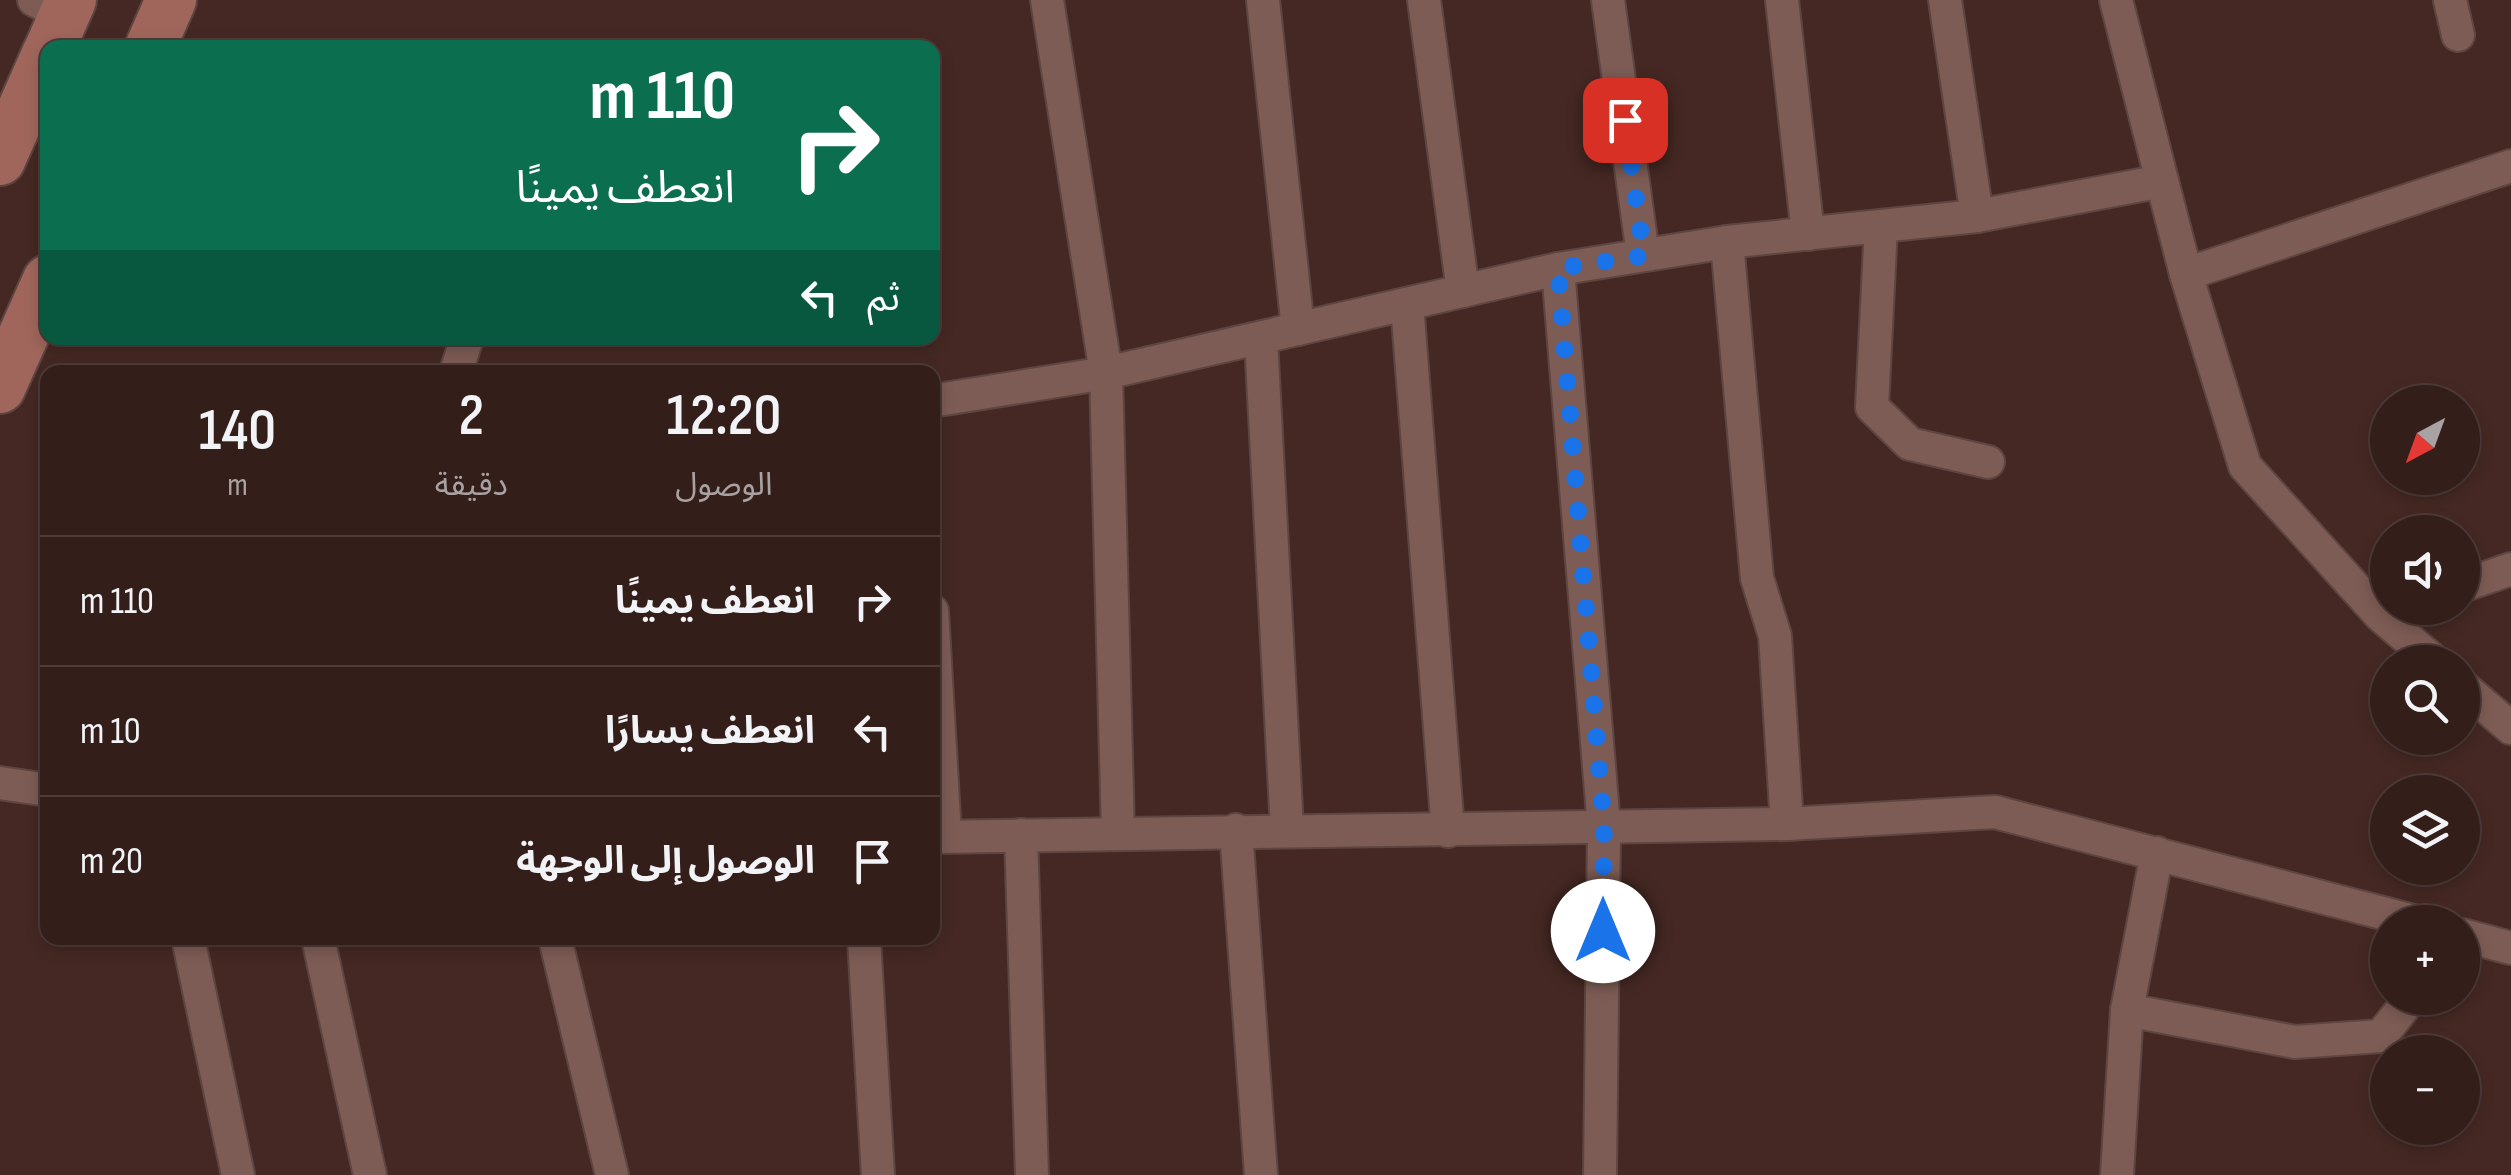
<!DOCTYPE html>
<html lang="ar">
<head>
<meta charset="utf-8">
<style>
  :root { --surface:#341e1a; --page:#3f2b27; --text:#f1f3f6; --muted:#a9a2a2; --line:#4e3c39 }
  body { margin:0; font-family:"Sofia Sans Condensed","Noto Sans Arabic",sans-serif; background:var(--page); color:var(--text); direction:rtl; height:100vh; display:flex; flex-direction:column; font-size:38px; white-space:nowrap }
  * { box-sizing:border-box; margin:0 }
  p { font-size:32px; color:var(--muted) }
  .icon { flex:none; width:55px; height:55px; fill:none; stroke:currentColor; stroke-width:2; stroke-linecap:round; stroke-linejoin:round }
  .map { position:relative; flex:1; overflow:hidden; direction:ltr }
  .side { position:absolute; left:40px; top:365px; width:900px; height:580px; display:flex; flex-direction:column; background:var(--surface); border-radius:20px; box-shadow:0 5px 15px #0003,0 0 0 2px var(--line); direction:rtl }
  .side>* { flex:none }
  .hud { position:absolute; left:40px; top:40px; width:900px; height:305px; border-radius:20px; box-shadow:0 5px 15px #0003,0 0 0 2px var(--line); direction:rtl; background:#0b6e4f; color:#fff; overflow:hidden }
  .needle { width:65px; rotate:221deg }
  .controls { position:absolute; left:2370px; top:385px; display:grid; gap:20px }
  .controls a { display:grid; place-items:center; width:110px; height:110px; border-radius:50%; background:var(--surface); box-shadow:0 5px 15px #0003,0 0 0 2px var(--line); font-size:50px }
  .pin { position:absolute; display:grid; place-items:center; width:85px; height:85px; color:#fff; margin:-42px; border-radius:20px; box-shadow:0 5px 15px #0006 }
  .me { position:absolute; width:110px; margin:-55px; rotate:0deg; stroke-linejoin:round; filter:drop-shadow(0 0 8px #0008) }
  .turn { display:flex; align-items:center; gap:35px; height:210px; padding:0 40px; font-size:45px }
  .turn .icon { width:130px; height:130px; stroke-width:2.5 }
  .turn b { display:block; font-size:70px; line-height:85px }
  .then { display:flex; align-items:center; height:95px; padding:0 40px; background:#0003; gap:20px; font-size:38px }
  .eta { display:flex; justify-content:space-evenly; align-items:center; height:170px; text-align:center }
  .eta b { font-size:60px; font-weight:600; line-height:70px }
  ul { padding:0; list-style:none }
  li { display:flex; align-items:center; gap:30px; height:130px; padding:0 40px; border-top:2px solid var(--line) }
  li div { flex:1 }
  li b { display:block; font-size:38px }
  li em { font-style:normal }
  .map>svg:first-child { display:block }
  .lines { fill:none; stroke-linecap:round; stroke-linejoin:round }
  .street-casing { stroke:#5e4541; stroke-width:36 }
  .primary-casing { stroke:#5e4541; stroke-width:54 }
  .street { stroke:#7d5c55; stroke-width:32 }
  .primary { stroke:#a0665b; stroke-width:50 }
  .route { stroke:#1a73e8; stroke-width:18; stroke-dasharray:0 32.4 }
</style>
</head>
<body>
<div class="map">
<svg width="2511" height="1175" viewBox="0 0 2511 1175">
  <rect width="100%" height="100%" fill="#452823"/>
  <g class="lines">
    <defs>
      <g id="street">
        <polyline points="34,0 64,15"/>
        <polyline points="1047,0 1106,373 1118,833"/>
        <polyline points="1263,0 1298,329"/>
        <polyline points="1424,0 1463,291"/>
        <polyline points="1608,0 1643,255"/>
        <polyline points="1782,0 1808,234"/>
        <polyline points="1945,0 1977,216"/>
        <polyline points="2116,0 2162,181"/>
        <polyline points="2450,0 2458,35"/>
        <polyline points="1881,226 1872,407 1910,444 1988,462"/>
        <polyline points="1727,242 1757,578 1775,636 1787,824"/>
        <polyline points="1558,269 1604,827 1600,1175"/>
        <polyline points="2186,274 2245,466 2380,615 2435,662"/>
        <polyline points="1407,304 1448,831"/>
        <polyline points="1261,340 1287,829"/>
        <polyline points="456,372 467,338"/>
        <polyline points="932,401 1106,373 1558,269 1727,242 1977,216 2162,181 2186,274 2511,166"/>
        <polyline points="2462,586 2511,569"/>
        <polyline points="932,611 945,836"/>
        <polyline points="2462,686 2511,728"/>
        <polyline points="0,783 48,790"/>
        <polyline points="1236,830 1261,1175"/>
        <polyline points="1021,835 1032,1175"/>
        <polyline points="932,837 1787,824 1995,812 2417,922"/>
        <polyline points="2462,935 2511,948"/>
        <polyline points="188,938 238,1175"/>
        <polyline points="318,938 370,1175"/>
        <polyline points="555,938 612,1175"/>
        <polyline points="864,938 878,1175"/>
        <polyline points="2127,1010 2295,1042 2381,1036 2411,998"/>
        <polyline points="2117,1175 2127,1010 2157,853"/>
      </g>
      <g id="primary">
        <polyline points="50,48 71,0"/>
        <polyline points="150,48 171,0"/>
        <polyline points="0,160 48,52"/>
        <polyline points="0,388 48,280"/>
      </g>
    </defs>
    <use href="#street" class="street-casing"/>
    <use href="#primary" class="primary-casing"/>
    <use href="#street" class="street"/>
    <use href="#primary" class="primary"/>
  </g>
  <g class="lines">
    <polyline class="route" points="1603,931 1604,827 1558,268 1644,256 1625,120"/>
  </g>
</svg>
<div class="controls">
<a><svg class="needle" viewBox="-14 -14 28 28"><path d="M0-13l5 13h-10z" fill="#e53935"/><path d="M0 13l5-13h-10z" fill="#a9a2a2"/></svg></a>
<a><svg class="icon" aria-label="sound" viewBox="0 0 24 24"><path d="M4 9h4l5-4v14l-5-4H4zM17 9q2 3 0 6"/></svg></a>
<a><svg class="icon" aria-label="search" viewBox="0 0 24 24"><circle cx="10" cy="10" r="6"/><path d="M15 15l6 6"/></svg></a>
<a><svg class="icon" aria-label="layers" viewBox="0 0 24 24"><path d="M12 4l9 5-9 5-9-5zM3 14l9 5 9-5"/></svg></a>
<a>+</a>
<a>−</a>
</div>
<div class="pin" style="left:1625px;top:120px;background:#d93025"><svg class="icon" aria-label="arrive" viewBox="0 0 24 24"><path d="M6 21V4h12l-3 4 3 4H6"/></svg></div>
<svg class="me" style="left:1603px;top:931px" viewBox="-20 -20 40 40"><circle r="19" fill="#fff"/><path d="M0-13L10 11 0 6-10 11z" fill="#1a73e8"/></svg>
<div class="hud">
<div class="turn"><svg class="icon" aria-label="right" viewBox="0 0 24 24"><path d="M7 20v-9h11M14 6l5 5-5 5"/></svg><div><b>110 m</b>انعطف يمينًا</div></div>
<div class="then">ثم<svg class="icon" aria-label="left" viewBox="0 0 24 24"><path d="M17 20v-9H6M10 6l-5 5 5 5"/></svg></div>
</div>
<section class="side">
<div class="eta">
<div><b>12:20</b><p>الوصول</p></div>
<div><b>2</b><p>دقيقة</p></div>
<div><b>140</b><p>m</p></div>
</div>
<ul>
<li><svg class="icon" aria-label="right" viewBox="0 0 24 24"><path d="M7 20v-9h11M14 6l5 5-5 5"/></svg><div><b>انعطف يمينًا</b></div><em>110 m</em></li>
<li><svg class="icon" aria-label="left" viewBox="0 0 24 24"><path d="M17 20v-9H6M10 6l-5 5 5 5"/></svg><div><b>انعطف يسارًا</b></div><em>10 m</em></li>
<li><svg class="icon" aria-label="arrive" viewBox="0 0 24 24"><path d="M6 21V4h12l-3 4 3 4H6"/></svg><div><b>الوصول إلى الوجهة</b></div><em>20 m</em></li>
</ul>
</section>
</div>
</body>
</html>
